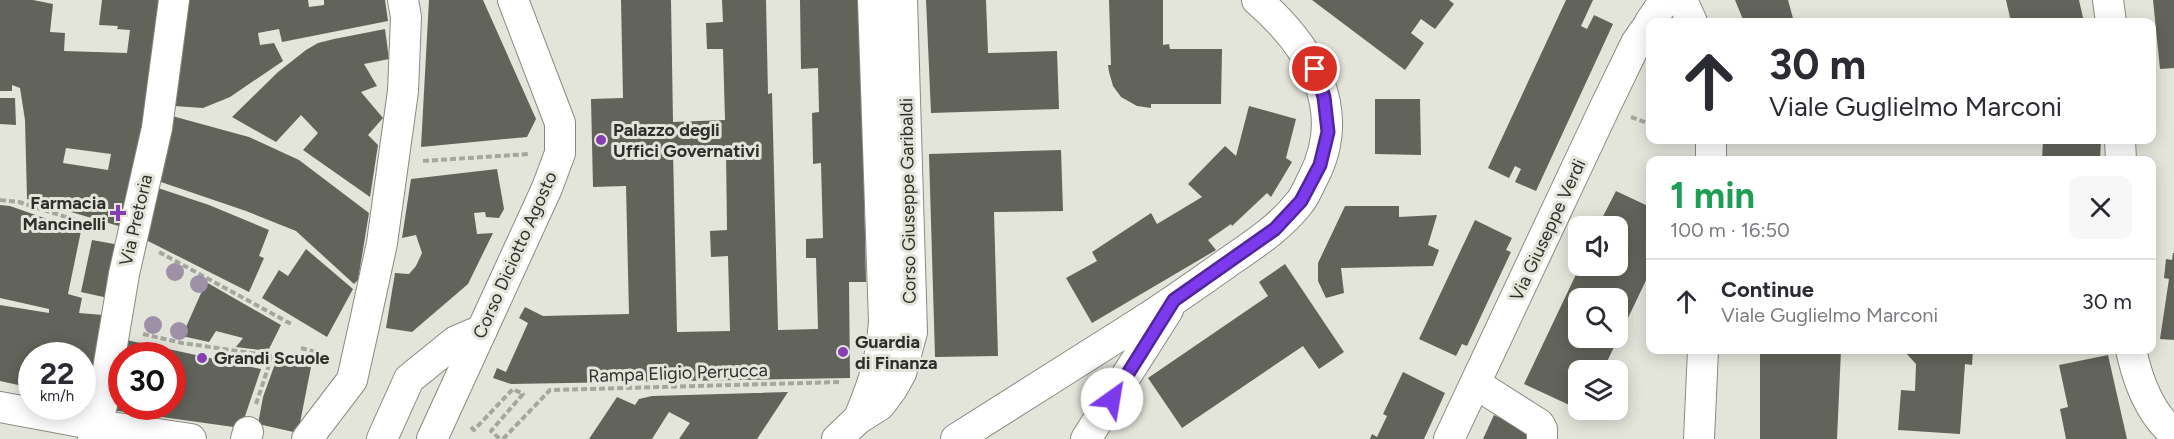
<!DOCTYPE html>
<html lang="en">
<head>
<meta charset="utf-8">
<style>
  :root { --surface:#fff; --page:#f7f7f7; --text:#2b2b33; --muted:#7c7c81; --line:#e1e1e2 }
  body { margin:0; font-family:Figtree,sans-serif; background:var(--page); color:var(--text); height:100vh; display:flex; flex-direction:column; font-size:22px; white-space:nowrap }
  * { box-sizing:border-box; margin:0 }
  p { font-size:20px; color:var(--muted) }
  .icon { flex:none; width:33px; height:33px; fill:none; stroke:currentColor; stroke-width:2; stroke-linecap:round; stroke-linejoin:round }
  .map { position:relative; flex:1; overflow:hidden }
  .panel { position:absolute; left:1646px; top:156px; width:510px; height:198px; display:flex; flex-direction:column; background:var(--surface); border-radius:12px; box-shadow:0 3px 15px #0003 }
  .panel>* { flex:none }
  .banner { position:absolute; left:1646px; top:18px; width:510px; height:126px; border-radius:12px; box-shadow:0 3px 15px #0003; background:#fff; color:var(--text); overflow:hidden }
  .tools { position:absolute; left:1568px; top:216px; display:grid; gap:12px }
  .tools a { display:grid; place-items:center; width:60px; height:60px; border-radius:12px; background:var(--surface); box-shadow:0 3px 15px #0003; font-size:30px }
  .speed { position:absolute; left:18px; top:342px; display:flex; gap:12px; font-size:30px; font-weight:700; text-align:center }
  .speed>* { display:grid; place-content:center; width:78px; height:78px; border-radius:50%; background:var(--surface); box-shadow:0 3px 15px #0003; line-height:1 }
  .speed small { font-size:15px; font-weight:400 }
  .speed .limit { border:9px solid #d22; background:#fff; color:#111 }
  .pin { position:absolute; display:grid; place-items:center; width:51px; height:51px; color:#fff; margin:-26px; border:3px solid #fff; border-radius:50%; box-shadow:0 2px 6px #0007 }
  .me { position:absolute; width:66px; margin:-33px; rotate:32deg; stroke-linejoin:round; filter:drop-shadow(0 0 4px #0008) }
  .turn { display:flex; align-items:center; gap:21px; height:126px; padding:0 24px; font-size:27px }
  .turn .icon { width:78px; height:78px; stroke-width:2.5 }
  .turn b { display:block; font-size:42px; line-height:51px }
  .round { display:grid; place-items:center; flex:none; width:63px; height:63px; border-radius:12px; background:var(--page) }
  .headline { display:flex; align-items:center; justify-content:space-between; height:102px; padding:0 24px }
  h1 { font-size:36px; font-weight:700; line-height:45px; color:#1e9e55 }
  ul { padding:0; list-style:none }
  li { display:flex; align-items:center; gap:18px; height:84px; padding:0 24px; border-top:2px solid var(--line) }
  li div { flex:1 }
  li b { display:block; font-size:22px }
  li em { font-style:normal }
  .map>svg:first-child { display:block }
  .building { fill:#62645b; fill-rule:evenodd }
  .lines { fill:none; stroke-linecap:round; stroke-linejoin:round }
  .minor-casing { stroke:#898b82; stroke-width:32 }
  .path { stroke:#a5a79f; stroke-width:4; stroke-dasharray:6 3; stroke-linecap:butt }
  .minor { stroke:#fff; stroke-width:30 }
  .tree { fill:#9e90a6 }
  .route-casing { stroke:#51269a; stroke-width:15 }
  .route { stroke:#7c3aed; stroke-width:10 }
  .poi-dot { fill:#853fb3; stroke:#e3e5db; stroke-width:2 }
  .labels { text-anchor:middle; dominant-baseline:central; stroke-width:6; stroke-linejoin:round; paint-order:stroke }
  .poi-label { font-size:18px; font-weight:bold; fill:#2e2f2b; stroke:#e3e5db; text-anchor:start }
  .street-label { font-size:18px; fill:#2e2f2b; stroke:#e3e5db }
</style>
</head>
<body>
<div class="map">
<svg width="2174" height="439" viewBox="0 0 2174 439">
  <rect width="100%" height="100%" fill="#e3e5db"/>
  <g class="building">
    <path d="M0 0H33L53 4 50 32 65 33 64 51 127 53 130 30 117 29 118 26 99 25 102 0H162L147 128 122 227 27 199 25 120 20 88 12 85V91H0ZM66 148 111 154 108 170 63 163Z"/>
    <polygon points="186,0 308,0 309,7 324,5 324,0 385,0 388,21 282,42 279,29 258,33 260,45 274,43 283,61 230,97 203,108 174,106"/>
    <polygon points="429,0 483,0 536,119 527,137 421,147"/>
    <path d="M621 0H671L673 122 725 120 723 49H707L706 23 723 22 722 0H766L768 94 772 93 778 330 818 329 816 258H806V239L823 238 821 163 813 164V162L812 113 819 112 818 68 801 69 800 0H860L866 282H849L850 378 511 384 493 378 497 368 506 372 528 323 519 318 525 307 543 316 629 314 626 186 593 187 591 99 623 98ZM726 150 727 230 710 231 711 257 728 256 730 331 677 332 673 151Z"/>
    <polygon points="926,0 986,0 988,53 1057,51 1059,109 931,113"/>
    <polygon points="1109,0 1163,0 1163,45 1169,44 1170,49 1222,49 1221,104 1151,104 1151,108 1137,106 1121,97 1113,86 1109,72 1108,65 1111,65"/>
    <polygon points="1312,0 1449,0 1454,4 1435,29 1421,19 1411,33 1424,43 1405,70"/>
    <polygon points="1566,0 1593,0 1581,26 1587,29 1594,15 1613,24 1536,191 1515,182 1521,169 1515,166 1509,178 1488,168"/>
    <polygon points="1735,0 1788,0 1794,22 1744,22"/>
    <polygon points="2006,0 2079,0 2084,22 2011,22"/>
    <polygon points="2153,0 2174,0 2174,68 2160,69"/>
    <polygon points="385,29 389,59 364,64 377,86 361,92 383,118 368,135 378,145 370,197 303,150 318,133 301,115 276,142 232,117 278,72 306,50 318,43 334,39"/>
    <polygon points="0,98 15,98 16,125 0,124"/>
    <polygon points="1375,99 1420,99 1421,155 1375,154"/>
    <polygon points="1249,106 1296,119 1286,158 1292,162 1271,197 1267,193 1232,226 1231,224 1208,240 1216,250 1092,323 1066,278 1097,261 1092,252 1151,213 1157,224 1202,197 1188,184 1225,146 1236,156"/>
    <polygon points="172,116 249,137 299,160 369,213 358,280 354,284 296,231 246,211 158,181"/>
    <polygon points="2043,140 2101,140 2100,160 2042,160"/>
    <polygon points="1061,150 1063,211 994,212 998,356 935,357 929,154"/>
    <polygon points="497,169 504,209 499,218 486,217 485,212 474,213 477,234 493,233 468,284 412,332 386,328 395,273 409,274 416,266 422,253 416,235 402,238 411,179"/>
    <polygon points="158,188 209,205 269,230 259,256 264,258 249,292 144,239"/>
    <path d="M1616 191 1650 207V272L1603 370H1578V409L1524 384 1580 266H1617V226H1598ZM1578 298H1617V338H1578Z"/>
    <polygon points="0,205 10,206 81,231 68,294 82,298 79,313 103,315 93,403 82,401 82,356 32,356 32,388 0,381 0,305 49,313 49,309 0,298"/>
    <polygon points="1345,206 1399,206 1399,217 1437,215 1428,245 1439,250 1433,266 1341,268 1344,293 1326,298 1318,281 1318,263"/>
    <polygon points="1475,220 1512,238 1506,250 1511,252 1467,346 1462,344 1456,356 1419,339"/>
    <polygon points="92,240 120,245 108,298 81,292"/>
    <polygon points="306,249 353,289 327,337 262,298 279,270 288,276"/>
    <polygon points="2173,253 2174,253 2174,340 2160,339 2169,279 2164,278 2166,259 2172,260"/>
    <polygon points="1285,264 1344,352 1319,369 1303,346 1182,428 1148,378 1268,296 1259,282"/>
    <polygon points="206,282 281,325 268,351 236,347 243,338 216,331 209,342 182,336"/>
    <path d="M122 339 261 369 241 428 111 410ZM122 356H172V406H122Z"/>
    <polygon points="1760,350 1841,350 1837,439 1760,439"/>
    <polygon points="1905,350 1973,350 1972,365 1965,364 1960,434 1898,430 1901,390 1915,391 1916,364 1905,352"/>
    <polygon points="2108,355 2127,439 2066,439 2060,409 2068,407 2059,365"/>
    <polygon points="276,361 311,367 298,433 258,424 263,397"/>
    <polygon points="1403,372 1445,393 1424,439 1370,439 1372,434 1377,437 1387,416 1383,414"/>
    <polygon points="788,392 757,439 679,439 690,423 669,412 652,439 589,439 617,397 635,405 639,399 652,396"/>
    <polygon points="1494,415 1538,435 1536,439 1483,439"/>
  </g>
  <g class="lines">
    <defs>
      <g id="minor">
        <polyline points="1682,0 1692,22"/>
        <polyline points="2108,0 2111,22"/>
        <polyline points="1650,22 1665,0"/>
        <polyline points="2120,140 2121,160"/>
        <polyline points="1711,160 1711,140"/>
        <path d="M2131 350C2138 381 2149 412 2174 434"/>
        <polyline points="1476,384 1539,424 1542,429 1542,439"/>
        <polyline points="0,407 97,425 191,439"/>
        <path d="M861 413C875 379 881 359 884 322L873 0"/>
        <polyline points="93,439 102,405 124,274 157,128 174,0"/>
        <polyline points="246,439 248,432"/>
        <polyline points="307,439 352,380 366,317 382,243 403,91 406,17 403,0"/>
        <polyline points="382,439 409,379 456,341 482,330"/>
        <polyline points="432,439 547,188 560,153 560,123 513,0"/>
        <polyline points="837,439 858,419 880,405 892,389 901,373 912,332 902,0"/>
        <path d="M956 439C1015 402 1074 364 1133 327 1165 307 1196 285 1227 263 1253 245 1280 228 1300 202 1305 196 1309 186 1313 178 1349 109 1310 46 1257 0"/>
        <polyline points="1086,439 1168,310"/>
        <polyline points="1449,439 1605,107 1636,43 1650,23"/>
        <polyline points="1699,439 1703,350"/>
      </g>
    </defs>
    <use href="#minor" class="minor-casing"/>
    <g class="path">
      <polyline points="1631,117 1650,124"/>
      <polyline points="423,161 529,154"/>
      <polyline points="0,200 19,202 103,229"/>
      <polyline points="159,252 293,325"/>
      <polyline points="143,334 182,343 279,357"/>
      <polyline points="301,348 319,353"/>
      <polyline points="256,404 272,356"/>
      <polyline points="471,427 474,430 513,389 523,394 491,431 500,439"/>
      <polyline points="503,439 550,390 840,382"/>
    </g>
    <use href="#minor" class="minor"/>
  </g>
  <g class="tree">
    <circle cx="175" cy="272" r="9"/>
    <circle cx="199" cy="284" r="9"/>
    <circle cx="153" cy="325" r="9"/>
    <circle cx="179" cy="331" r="9"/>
  </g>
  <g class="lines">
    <defs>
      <polyline id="route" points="1112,399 1174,300 1275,229 1301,201 1320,165 1328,132 1324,97 1315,69"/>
    </defs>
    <use href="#route" class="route-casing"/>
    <use href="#route" class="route"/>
  </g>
  <g class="poi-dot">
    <circle cx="601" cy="140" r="6"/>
    <path d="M115 204h6v6h6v6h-6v6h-6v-6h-6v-6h6z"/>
    <circle cx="843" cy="352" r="6"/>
    <circle cx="202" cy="358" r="6"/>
  </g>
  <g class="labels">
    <g class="poi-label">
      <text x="613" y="130">Palazzo degli<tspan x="613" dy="21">Uffici Governativi</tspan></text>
      <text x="106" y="203" text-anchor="end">Farmacia<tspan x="106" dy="21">Mancinelli</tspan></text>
      <text x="855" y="342">Guardia<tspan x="855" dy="21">di Finanza</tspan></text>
      <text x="214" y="358">Grandi Scuole</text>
    </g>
    <g class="street-label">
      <text transform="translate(908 201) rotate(-91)">Corso Giuseppe Garibaldi</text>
      <text transform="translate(136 220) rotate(-77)">Via Pretoria</text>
      <text transform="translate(1548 230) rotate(-65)">Via Giuseppe Verdi</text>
      <text transform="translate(515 255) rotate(-66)">Corso Diciotto Agosto</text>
      <text transform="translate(678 373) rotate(-2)">Rampa Eligio Perrucca</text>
    </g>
  </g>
</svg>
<div class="tools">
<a><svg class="icon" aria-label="sound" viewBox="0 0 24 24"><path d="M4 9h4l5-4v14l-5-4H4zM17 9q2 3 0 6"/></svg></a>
<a><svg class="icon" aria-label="search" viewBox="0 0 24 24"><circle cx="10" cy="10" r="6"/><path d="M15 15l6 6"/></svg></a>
<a><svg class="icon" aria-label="layers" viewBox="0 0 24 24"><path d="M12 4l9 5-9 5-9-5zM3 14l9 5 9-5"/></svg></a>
</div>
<div class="speed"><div>22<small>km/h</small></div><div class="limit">30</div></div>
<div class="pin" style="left:1315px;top:69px;background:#d93025"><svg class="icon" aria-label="arrive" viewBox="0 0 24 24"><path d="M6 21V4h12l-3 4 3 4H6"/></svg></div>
<svg class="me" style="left:1112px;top:399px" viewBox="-20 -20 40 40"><circle r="19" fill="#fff"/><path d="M0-13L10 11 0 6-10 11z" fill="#7c3aed"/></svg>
<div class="banner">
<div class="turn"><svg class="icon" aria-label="ahead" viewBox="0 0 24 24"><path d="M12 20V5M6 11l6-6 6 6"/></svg><div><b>30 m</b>Viale Guglielmo Marconi</div></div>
</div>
<section class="panel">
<div class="headline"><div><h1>1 min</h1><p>100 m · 16:50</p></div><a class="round"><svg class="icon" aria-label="close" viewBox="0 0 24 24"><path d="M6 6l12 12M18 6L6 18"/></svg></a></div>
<ul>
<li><svg class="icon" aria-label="ahead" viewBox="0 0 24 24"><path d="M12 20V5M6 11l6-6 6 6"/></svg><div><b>Continue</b><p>Viale Guglielmo Marconi</p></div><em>30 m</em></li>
</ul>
</section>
</div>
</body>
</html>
